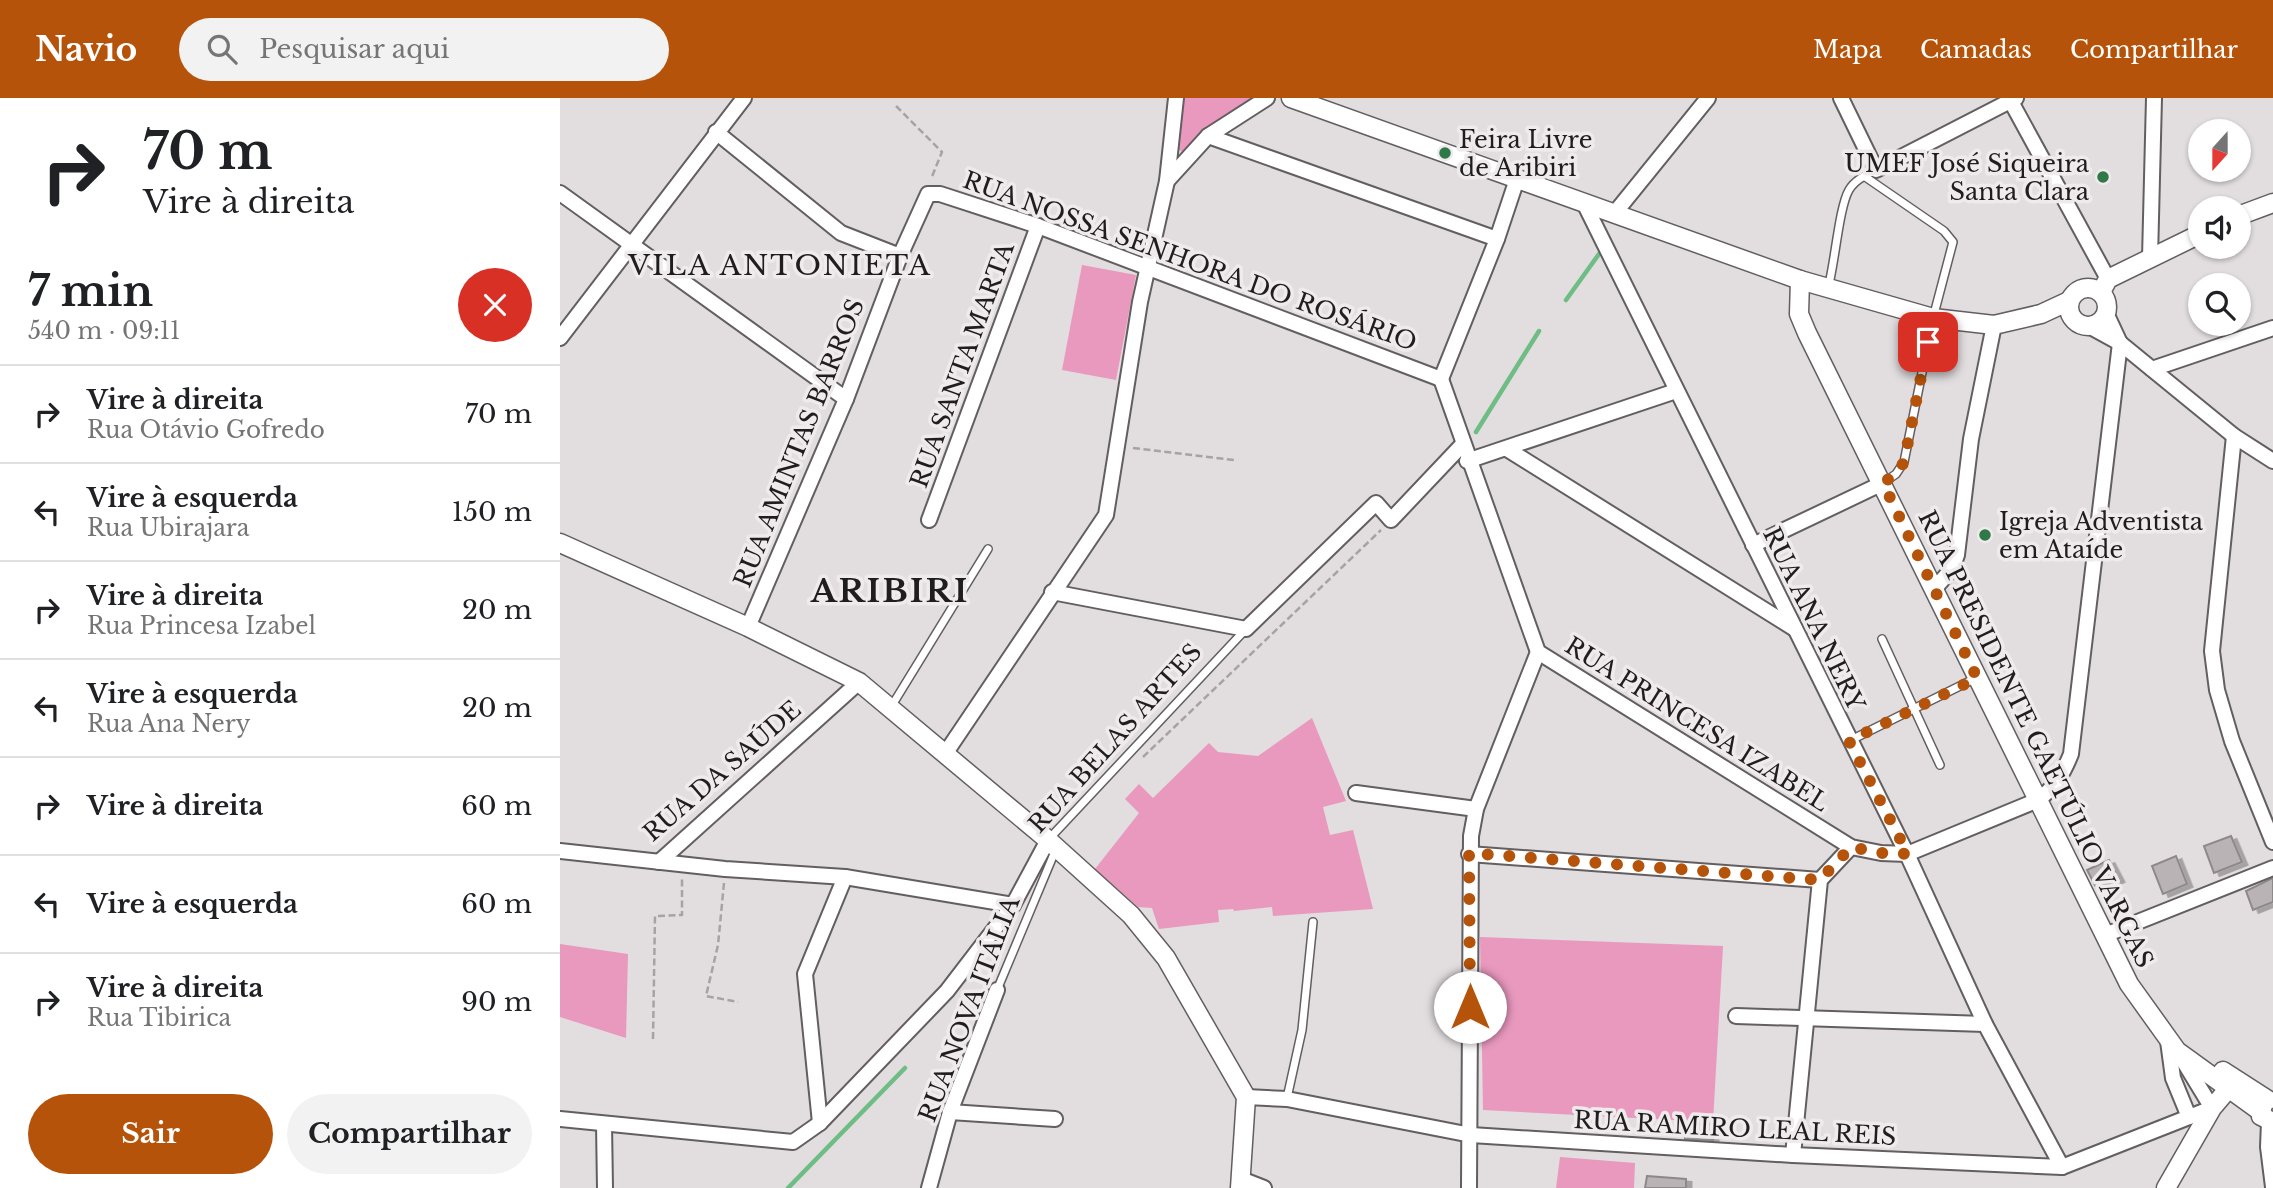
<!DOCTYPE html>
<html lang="pt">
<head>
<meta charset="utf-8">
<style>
  :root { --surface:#fff; --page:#f2f2f2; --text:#202124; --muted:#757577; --line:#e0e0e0; --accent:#b45309 }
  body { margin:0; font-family:"Libre Baskerville",serif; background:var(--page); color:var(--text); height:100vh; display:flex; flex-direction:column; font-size:26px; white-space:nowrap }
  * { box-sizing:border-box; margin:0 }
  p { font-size:23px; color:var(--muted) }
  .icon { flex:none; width:38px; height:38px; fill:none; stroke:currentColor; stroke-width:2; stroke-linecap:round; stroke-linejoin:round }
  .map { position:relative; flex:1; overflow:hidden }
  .details { display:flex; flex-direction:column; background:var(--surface); width:560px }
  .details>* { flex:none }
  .banner { background:#fff; color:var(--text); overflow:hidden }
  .needle { width:46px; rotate:201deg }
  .fabs { position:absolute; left:1628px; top:21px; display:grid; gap:14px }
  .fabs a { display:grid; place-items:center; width:63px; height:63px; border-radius:50%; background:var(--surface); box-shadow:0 2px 5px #0004; font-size:35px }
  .pin { position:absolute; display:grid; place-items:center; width:60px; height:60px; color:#fff; margin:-30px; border-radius:14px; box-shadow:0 4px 10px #0006 }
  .me { position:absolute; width:77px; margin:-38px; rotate:0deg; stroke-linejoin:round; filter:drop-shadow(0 0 5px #0008) }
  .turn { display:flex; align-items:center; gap:24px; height:147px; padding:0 28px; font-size:32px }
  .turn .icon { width:91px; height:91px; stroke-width:2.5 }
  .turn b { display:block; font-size:49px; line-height:60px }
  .round { display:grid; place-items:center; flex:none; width:74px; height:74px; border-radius:37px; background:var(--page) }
  .headline { display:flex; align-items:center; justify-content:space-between; height:119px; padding:0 28px }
  h1 { font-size:42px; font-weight:800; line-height:52px }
  .button { display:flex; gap:14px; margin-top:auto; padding:14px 28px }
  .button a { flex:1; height:80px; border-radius:42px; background:var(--accent); color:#fff; font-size:28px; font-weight:800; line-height:80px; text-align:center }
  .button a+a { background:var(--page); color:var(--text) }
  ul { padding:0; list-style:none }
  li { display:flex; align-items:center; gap:21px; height:98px; padding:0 28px; border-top:2px solid var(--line) }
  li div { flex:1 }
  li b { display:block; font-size:26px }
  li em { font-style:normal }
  header { display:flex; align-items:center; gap:42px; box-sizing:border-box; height:98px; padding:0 35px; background:var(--accent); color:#fff }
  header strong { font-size:33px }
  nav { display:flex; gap:38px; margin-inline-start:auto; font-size:24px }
  .search { width:490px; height:63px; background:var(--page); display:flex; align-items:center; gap:18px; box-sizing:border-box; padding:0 24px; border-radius:38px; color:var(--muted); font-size:26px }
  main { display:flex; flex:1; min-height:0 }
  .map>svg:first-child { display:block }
  .green { fill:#e998be }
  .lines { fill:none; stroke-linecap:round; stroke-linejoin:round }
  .stream { stroke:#6ebd84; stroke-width:4.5 }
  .building { fill:#b9b3b6; stroke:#8d888a; stroke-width:2; filter:url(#shadow) }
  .service-casing { stroke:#635e60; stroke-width:10 }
  .minor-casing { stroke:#635e60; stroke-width:18 }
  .tertiary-casing { stroke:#635e60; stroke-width:21 }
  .path { stroke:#a7a3a5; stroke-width:2.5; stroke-dasharray:7 3.5; stroke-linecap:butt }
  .service { stroke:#fff; stroke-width:7 }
  .minor { stroke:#fff; stroke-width:14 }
  .tertiary { stroke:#fff; stroke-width:18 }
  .route { stroke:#b45309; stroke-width:12; stroke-dasharray:0 21.6 }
  .poi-dot { fill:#2e7947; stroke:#efeaec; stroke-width:2.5 }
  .labels { text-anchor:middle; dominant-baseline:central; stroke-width:7; stroke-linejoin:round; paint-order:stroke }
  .poi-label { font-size:24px; fill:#1f1d1e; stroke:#efeaec; text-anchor:start }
  .street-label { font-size:24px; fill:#1f1d1e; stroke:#efeaec }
  .quarter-label { font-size:28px; letter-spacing:2px; fill:#1f1d1e; stroke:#efeaec }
  .district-label { font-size:32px; font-weight:bold; letter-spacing:2px; fill:#1f1d1e; stroke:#efeaec }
</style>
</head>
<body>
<header>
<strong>Navio</strong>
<div class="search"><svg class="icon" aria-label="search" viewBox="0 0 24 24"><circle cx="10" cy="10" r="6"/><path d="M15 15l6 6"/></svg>Pesquisar aqui</div>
<nav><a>Mapa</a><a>Camadas</a><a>Compartilhar</a></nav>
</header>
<main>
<section class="details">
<div class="banner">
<div class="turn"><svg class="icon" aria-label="right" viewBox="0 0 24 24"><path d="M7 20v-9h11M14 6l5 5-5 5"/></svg><div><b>70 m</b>Vire à direita</div></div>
</div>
<div class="headline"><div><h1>7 min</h1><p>540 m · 09:11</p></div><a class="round" style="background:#d93025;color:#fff"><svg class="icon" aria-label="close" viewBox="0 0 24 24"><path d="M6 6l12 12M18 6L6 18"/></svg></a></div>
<ul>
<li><svg class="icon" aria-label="right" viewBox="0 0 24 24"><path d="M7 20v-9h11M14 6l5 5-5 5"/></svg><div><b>Vire à direita</b><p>Rua Otávio Gofredo</p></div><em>70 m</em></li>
<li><svg class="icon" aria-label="left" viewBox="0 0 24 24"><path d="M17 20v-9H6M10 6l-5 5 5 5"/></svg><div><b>Vire à esquerda</b><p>Rua Ubirajara</p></div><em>150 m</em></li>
<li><svg class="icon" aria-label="right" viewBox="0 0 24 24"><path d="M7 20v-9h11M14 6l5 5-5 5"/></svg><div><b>Vire à direita</b><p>Rua Princesa Izabel</p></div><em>20 m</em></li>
<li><svg class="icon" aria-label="left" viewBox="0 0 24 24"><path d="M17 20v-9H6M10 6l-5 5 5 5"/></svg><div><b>Vire à esquerda</b><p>Rua Ana Nery</p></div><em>20 m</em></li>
<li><svg class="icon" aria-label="right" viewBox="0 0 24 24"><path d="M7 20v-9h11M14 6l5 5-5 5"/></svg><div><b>Vire à direita</b></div><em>60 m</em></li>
<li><svg class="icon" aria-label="left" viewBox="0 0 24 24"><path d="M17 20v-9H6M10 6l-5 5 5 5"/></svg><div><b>Vire à esquerda</b></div><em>60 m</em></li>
<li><svg class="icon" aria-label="right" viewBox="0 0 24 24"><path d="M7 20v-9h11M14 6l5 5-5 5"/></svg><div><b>Vire à direita</b><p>Rua Tibirica</p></div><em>90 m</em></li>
</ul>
<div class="button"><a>Sair</a><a>Compartilhar</a></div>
</section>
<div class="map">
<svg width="1713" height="1090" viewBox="0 0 1713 1090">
  <defs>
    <filter id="shadow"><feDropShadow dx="5.5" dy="3" stdDeviation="0" flood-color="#0004"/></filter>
  </defs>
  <rect width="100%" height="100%" fill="#e2dddf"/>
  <g class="green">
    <polygon points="621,0 690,0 695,1 625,56 614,48"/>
    <polygon points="522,167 576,177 556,282 502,272"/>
    <polygon points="752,620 786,703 763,709 770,737 793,732 813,811 713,818 712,809 674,813 673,811 658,812 659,824 599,831 592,810 578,809 535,771 579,715 565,701 579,686 593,700 649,645 658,654 698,658"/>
    <polygon points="920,839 1163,848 1153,1024 923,1012"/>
    <polygon points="0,846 68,856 66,940 0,919"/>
    <polygon points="1000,1059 1075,1065 1074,1090 996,1090"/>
  </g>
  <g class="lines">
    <g class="stream">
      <polyline points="1006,202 1039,156"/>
      <polyline points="916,334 979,233"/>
      <polyline points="228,1090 345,970"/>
    </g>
  </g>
  <g class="building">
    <polygon points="1671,738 1682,764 1654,775 1644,748"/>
    <polygon points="1616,758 1627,786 1603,796 1592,768"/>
    <polygon points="1549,762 1559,781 1537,791 1527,772"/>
    <polygon points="1713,780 1713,804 1693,812 1686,793"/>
    <polygon points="1126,1025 1154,1026 1153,1042 1125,1041"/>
    <polygon points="1087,1078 1126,1081 1126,1090 1085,1090"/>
  </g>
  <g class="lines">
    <defs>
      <g id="service">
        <polyline points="1304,78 1384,133 1393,144 1373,220 1344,364 1336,376 1323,385"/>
        <path d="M1268 190C1275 165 1279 109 1289 92 1295 82 1306 77 1316 72"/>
        <polyline points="1322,541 1380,667"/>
        <polyline points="331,609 428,451"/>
        <polyline points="1289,643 1416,580"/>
        <polyline points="488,742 686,531"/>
        <polyline points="437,892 496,751"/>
        <polyline points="727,1000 742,932 753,824"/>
      </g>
      <g id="minor">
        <polyline points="1281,0 1316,72 1456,0"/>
        <polyline points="1449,0 1548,181"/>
        <polyline points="156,34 281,135 340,158"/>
        <polyline points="648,38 937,141"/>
        <polyline points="607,83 648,38 707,0"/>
        <polyline points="0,95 286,301"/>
        <polyline points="1024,105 1347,756 1425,926 1502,1069"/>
        <polyline points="1054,116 1148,0"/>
        <polyline points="1590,160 1594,0"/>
        <polyline points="1546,215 1560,245"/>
        <polyline points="1529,228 1560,245 1674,338 1713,363"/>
        <polyline points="0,240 184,0"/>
        <polyline points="1592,271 1713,230"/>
        <path d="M881 281 978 554 1291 749 1321 755 1347 756 1478 702C1495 689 1503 676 1511 656L1560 245"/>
        <polyline points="881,281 937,141 957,81"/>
        <polyline points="1674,338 1652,553 1657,592 1672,643 1713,744"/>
        <polyline points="947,351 1235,531"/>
        <polyline points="907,363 1116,293"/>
        <polyline points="369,422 478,128"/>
        <polyline points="1193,447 1323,385"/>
        <polyline points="1375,490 1392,471 1397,457 1411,341 1434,227"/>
        <polyline points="492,494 686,531 816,405 831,422 902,347"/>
        <polyline points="188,529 286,301 340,158 368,96 380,96 478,128 881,281"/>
        <polyline points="385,656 546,417 580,204 607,83 616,0"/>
        <polyline points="796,695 916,711"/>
        <polyline points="0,753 165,771 285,779 453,807"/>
        <polyline points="909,756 1260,782"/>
        <polyline points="99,764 299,584"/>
        <polyline points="1545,837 1713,770"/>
        <polyline points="1176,918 1425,926"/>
        <polyline points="1608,943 1613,980 1629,1019"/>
        <polyline points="686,999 727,1001 911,1037 1233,1057 1502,1069 1652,1010 1621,959"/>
        <polyline points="390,1014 495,1021"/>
        <polyline points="0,1021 233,1044 260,1025 387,893 453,807 488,742"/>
        <polyline points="1709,1024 1708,1049 1713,1089"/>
        <polyline points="260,1025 245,876 285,779"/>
        <polyline points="44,1026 45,1090"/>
        <polyline points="1233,1057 1260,782 1291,749"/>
        <polyline points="681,1081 704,1090"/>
        <polyline points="369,1090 390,1014 437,892"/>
        <polyline points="909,1090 911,738 916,711 978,554"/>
      </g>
      <g id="tertiary">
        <polyline points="731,0 1240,182 1373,220 1434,227 1481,216 1509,203"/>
        <polyline points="1678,118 1713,105"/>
        <polyline points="1240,182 1239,216 1247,235 1569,886 1617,953 1700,1013"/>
        <circle cx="1528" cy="209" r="19"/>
        <polyline points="1541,194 1548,181 1640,136"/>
        <polyline points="0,445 188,529 299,584 488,742 571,817 606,860 686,999 680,1090"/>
        <polyline points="1663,973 1708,1002"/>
        <polyline points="1703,1005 1701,1018 1713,1024"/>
        <polyline points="1606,1090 1652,1010 1669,990"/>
      </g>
    </defs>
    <use href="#service" class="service-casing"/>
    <use href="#minor" class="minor-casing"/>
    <use href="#tertiary" class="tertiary-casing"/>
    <g class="path">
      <polyline points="336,8 382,54 371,81"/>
      <polyline points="573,350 674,362"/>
      <polyline points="583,659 821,432"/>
      <polyline points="164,785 158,847 146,898 178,904"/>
      <polyline points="93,941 95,818 122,817 122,780"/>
    </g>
    <use href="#service" class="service"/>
    <use href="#minor" class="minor"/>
    <use href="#tertiary" class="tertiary"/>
  </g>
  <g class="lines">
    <polyline class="route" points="910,909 909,755 1260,782 1291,749 1321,755 1348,756 1289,643 1417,580 1323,385 1336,376 1344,364 1368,244"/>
  </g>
  <g class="poi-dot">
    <circle cx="885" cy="55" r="7"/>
    <circle cx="1543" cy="79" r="7"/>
    <circle cx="1425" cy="437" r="7"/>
  </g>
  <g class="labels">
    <g class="poi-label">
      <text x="899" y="41">Feira Livre<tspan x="899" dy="28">de Aribiri</tspan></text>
      <text x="1529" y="65" text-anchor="end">UMEF José Siqueira<tspan x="1529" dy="28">Santa Clara</tspan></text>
      <text x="1439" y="423">Igreja Adventista<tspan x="1439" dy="28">em Ataíde</tspan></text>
    </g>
    <g class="street-label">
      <text transform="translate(630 163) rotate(20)">RUA NOSSA SENHORA DO ROSÁRIO</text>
      <text transform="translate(402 267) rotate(-70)">RUA SANTA MARTA</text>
      <text transform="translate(239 345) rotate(-68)">RUA AMINTAS BARROS</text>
      <text transform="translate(1254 521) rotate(64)">RUA ANA NERY</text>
      <text transform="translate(1137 626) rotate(32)">RUA PRINCESA IZABEL</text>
      <text transform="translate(555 640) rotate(-48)">RUA BELAS ARTES</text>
      <text transform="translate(1476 641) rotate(64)">RUA PRESIDENTE GAETÚLIO VARGAS</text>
      <text transform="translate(162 673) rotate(-41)">RUA DA SAÚDE</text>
      <text transform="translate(409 911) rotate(-69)">RUA NOVA ITÁLIA</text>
      <text transform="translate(1175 1030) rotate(3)">RUA RAMIRO LEAL REIS</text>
    </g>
    <g class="quarter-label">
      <text x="220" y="167">VILA ANTONIETA</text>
    </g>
    <g class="district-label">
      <text x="330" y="493">ARIBIRI</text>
    </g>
  </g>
</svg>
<div class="fabs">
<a><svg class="needle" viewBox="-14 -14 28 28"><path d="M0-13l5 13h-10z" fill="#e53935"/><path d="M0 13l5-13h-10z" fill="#757577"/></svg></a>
<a><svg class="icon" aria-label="sound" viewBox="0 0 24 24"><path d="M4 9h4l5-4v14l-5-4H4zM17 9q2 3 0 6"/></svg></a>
<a><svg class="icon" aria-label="search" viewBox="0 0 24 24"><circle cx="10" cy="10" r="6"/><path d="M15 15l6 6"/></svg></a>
</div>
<div class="pin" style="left:1368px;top:244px;background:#d93025"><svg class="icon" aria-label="arrive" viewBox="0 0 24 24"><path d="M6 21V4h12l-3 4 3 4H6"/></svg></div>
<svg class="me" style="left:910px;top:909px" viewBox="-20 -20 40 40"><circle r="19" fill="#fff"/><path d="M0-13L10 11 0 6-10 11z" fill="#b45309"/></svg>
</div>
</main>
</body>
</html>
